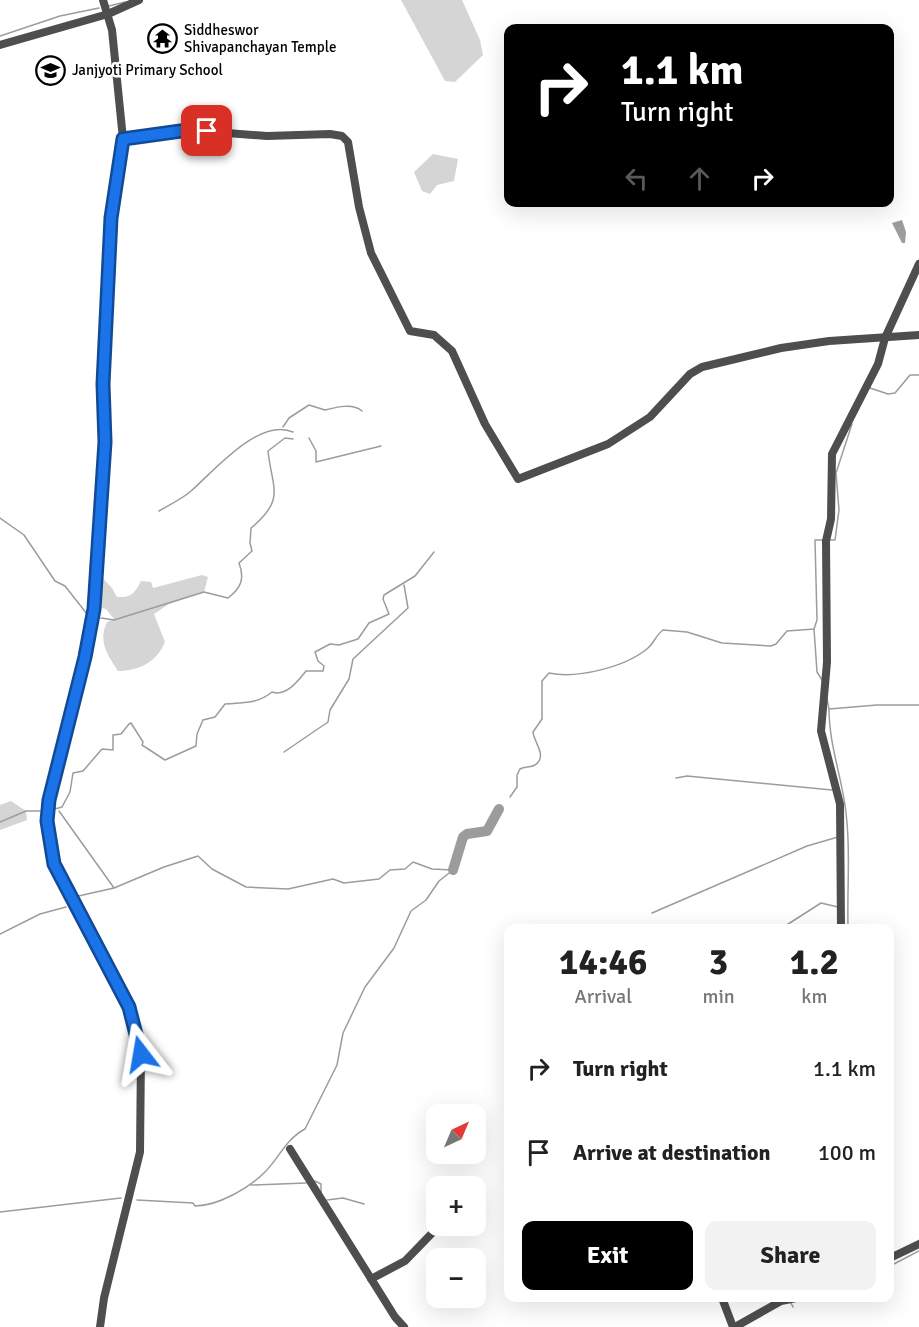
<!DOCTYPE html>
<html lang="en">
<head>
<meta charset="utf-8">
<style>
  :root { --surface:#fff; --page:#f2f2f2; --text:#222; --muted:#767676; --accent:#000 }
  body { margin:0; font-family:Signika,sans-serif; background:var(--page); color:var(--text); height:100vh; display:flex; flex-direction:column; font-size:22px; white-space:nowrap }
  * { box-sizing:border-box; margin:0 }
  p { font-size:20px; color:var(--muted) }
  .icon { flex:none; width:33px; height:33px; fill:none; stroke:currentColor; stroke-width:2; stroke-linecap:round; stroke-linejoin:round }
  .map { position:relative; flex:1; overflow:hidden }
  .drawer { position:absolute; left:504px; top:924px; width:390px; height:378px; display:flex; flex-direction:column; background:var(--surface); border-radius:12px; box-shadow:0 6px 24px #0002 }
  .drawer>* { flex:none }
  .hud { position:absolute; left:504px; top:24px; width:390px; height:183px; border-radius:12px; box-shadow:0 6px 24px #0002; background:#000; color:#fff; overflow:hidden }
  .needle { width:39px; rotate:44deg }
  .buttons { position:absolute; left:426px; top:1104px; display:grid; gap:12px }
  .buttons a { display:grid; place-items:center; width:60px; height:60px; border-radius:12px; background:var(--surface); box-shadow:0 6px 24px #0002; font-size:30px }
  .pin { position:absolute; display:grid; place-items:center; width:51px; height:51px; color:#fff; margin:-26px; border-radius:12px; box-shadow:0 3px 9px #0006 }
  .me { position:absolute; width:66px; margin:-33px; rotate:346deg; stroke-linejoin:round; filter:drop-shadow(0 0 4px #0008) }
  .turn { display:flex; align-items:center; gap:21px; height:126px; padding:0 18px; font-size:27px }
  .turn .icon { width:78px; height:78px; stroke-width:2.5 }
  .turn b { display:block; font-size:42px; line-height:51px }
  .lanes { display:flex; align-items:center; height:57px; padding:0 18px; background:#0003; justify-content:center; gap:30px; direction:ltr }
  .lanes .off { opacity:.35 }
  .eta { display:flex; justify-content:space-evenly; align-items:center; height:102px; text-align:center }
  .eta b { font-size:36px; font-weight:700; line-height:42px }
  .action { display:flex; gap:12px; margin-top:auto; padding:12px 18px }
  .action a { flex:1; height:69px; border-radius:12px; background:var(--accent); color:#fff; font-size:24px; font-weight:700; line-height:69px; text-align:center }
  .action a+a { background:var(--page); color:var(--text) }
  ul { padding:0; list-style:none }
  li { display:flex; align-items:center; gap:18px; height:84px; padding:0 18px }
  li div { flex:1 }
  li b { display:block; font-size:22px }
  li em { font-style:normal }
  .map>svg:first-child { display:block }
  .green { fill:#d5d5d5 }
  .water { fill:#9c9c9c }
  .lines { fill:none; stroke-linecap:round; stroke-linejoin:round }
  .stream { stroke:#9c9c9c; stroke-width:1.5 }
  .river { stroke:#9c9c9c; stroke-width:10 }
  .minor { stroke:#4e4e4e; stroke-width:8 }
  .route-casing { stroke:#114b97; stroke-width:15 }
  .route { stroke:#1a73e8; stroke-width:10 }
  .labels { text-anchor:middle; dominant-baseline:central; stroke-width:5; stroke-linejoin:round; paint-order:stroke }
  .poi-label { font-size:15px; fill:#000; stroke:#fff; text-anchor:start }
</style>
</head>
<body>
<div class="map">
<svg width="919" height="1327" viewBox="0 0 919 1327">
  <rect width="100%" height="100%" fill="#fff"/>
  <g class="green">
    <polygon points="401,0 462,0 480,40 483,55 455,82 445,81"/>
    <polygon points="433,154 458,159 454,181 437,185 430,194 422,191 414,172"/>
    <path d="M89 564 112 588 117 597C131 598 135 593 141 581L151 582 153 588 202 575 208 577 204 592 169 604 154 614 165 642C157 662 139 671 118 671 107 654 98 641 107 622L114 619 106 609 90 605Z"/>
    <polygon points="11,801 26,811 27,820 0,830 0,805"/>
  </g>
  <polygon class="water" points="902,220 906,232 905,243 902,243 892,223"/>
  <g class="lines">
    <g class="stream">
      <polyline points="109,6 125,2"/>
      <polyline points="0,36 60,16 99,8"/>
      <polyline points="870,388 888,394 895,393 910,375 919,375"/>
      <path d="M283 427 289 418 309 405 325 410C337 407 353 403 362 411"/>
      <polyline points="309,438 316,451 316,462 381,446"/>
      <path d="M159 511C169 505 182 499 191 491 214 471 259 417 293 432"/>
      <polyline points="0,518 24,535 55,581 65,586 87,614"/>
      <polyline points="830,540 835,540 839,510 836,473 852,424"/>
      <path d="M101 618 114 620 204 592 228 598C241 588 245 579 239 563L252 551 250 543 251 528C286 499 272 489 268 451L285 438 293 439"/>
      <polyline points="814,629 817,672 822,680"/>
      <polyline points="827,699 829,709 877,705 919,705"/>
      <path d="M829 709C829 742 840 772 845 805 851 846 847 887 848 928"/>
      <polyline points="284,752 328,722 330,710 349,679 353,659 408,608 404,585"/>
      <polyline points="676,778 687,776 832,790"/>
      <path d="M510 797 517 787V775L520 769C525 766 530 768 535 765 548 756 534 743 533 732L542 719V681L549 673C577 679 626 667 648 648 654 643 656 635 663 630L687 632 722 643 771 646 776 644 787 631 814 629 817 620 815 540H823"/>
      <path d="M51 810 62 807 70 792 73 773 83 771 102 749 113 750V735L121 734 129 724 131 723 143 742 142 745 165 760 196 746 197 734 203 720 215 717 225 704C242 702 256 705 272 692 286 697 298 681 306 671H323L324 666 318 661 315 652 330 644 339 645 358 639 369 623 389 614 383 599 384 595 415 576 434 552"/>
      <polyline points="59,811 114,888 164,867 198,856 212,869 246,887 288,889 333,879 344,883 379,879 390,870 405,869 413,862 432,869 452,870"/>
      <polyline points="0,822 26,811 40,811"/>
      <polyline points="74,897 114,888"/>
      <polyline points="652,913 807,846 838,837"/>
      <polyline points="782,928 821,903 838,907"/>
      <polyline points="0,934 40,914 66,907"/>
      <polyline points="315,1181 321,1184 321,1193"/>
      <polyline points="251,1185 306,1183"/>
      <path d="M137 1200 193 1203 195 1206C218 1206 249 1188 265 1172 279 1158 286 1139 305 1129L337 1065 343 1033 365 987 394 948 411 911 426 900 439 881 453 870"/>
      <polyline points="327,1200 343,1198 364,1204"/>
      <polyline points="0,1212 121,1198"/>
      <polyline points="890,1266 919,1251"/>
      <polyline points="790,1301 793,1307"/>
    </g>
    <polyline class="river" points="453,870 463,837 467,834 487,831 499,809"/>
    <g class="minor">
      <polyline points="0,45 108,14 139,0"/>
      <polyline points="123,139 188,130 267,136 330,134 342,136 348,142 359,207 371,253 410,331 434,335 452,351 485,424 518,479 608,444 650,417 690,374 702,367 781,348 829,341 919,335"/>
      <polyline points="841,928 840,804 821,731 827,662 826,541 831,519 832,454 878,364 885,338 919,264"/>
      <polyline points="290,1149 395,1317 404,1327"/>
      <polyline points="890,1258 919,1244"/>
      <polyline points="371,1279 405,1261 439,1226"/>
      <polyline points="722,1298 733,1327"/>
      <polyline points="100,1327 104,1298 140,1152 141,1054 129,1007 54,864 47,809 85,657 94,609 105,442 103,384 111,218 123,139 112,30 103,0"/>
      <polyline points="735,1327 781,1301 796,1298"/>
    </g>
  </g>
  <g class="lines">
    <defs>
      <polyline id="route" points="141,1054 129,1007 54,864 47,821 49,800 85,657 94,609 105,442 103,384 111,218 123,139 188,130 207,131"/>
    </defs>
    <use href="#route" class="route-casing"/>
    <use href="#route" class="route"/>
  </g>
  <defs>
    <symbol id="temple-ring" viewBox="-11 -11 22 22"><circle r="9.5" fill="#fff" stroke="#000" stroke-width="1.5"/><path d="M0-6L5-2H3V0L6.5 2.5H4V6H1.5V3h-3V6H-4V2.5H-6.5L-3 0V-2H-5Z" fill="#000"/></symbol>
    <symbol id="school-ring" viewBox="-11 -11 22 22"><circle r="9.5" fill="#fff" stroke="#000" stroke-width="1.5"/><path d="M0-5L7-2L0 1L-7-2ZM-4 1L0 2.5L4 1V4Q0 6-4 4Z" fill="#000"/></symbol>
  </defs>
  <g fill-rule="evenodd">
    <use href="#temple-ring" x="146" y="22" width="33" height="33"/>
    <use href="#school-ring" x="34" y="54" width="33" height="33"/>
  </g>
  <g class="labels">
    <g class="poi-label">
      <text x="184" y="30">Siddheswor<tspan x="184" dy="17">Shivapanchayan Temple</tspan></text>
      <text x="72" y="70">Janjyoti Primary School</text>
    </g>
  </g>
</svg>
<div class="buttons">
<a><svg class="needle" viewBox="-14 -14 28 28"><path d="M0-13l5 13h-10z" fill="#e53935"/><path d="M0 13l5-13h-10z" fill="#767676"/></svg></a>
<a>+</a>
<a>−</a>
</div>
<div class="pin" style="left:207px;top:131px;background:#d93025"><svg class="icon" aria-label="arrive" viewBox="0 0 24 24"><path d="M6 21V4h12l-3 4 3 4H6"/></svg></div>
<svg class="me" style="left:141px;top:1054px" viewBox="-20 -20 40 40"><path d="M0-17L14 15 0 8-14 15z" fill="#1a73e8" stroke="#fff" stroke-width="4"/></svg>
<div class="hud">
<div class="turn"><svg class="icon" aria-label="right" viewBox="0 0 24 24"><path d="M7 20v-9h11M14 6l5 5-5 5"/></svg><div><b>1.1 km</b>Turn right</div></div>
<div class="lanes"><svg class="icon off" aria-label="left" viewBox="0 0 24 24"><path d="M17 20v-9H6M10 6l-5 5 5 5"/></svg><svg class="icon off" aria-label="ahead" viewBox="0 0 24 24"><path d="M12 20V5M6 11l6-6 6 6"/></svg><svg class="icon" aria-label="right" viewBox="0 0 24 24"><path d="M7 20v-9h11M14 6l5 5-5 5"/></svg></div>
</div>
<section class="drawer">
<div class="eta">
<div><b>14:46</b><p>Arrival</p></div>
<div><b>3</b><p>min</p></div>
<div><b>1.2</b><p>km</p></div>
</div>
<ul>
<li><svg class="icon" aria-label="right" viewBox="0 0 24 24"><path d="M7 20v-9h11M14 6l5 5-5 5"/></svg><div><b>Turn right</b></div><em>1.1 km</em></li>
<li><svg class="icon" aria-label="arrive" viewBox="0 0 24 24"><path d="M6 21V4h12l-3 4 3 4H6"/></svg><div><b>Arrive at destination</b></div><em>100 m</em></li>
</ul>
<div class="action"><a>Exit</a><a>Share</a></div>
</section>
</div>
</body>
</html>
